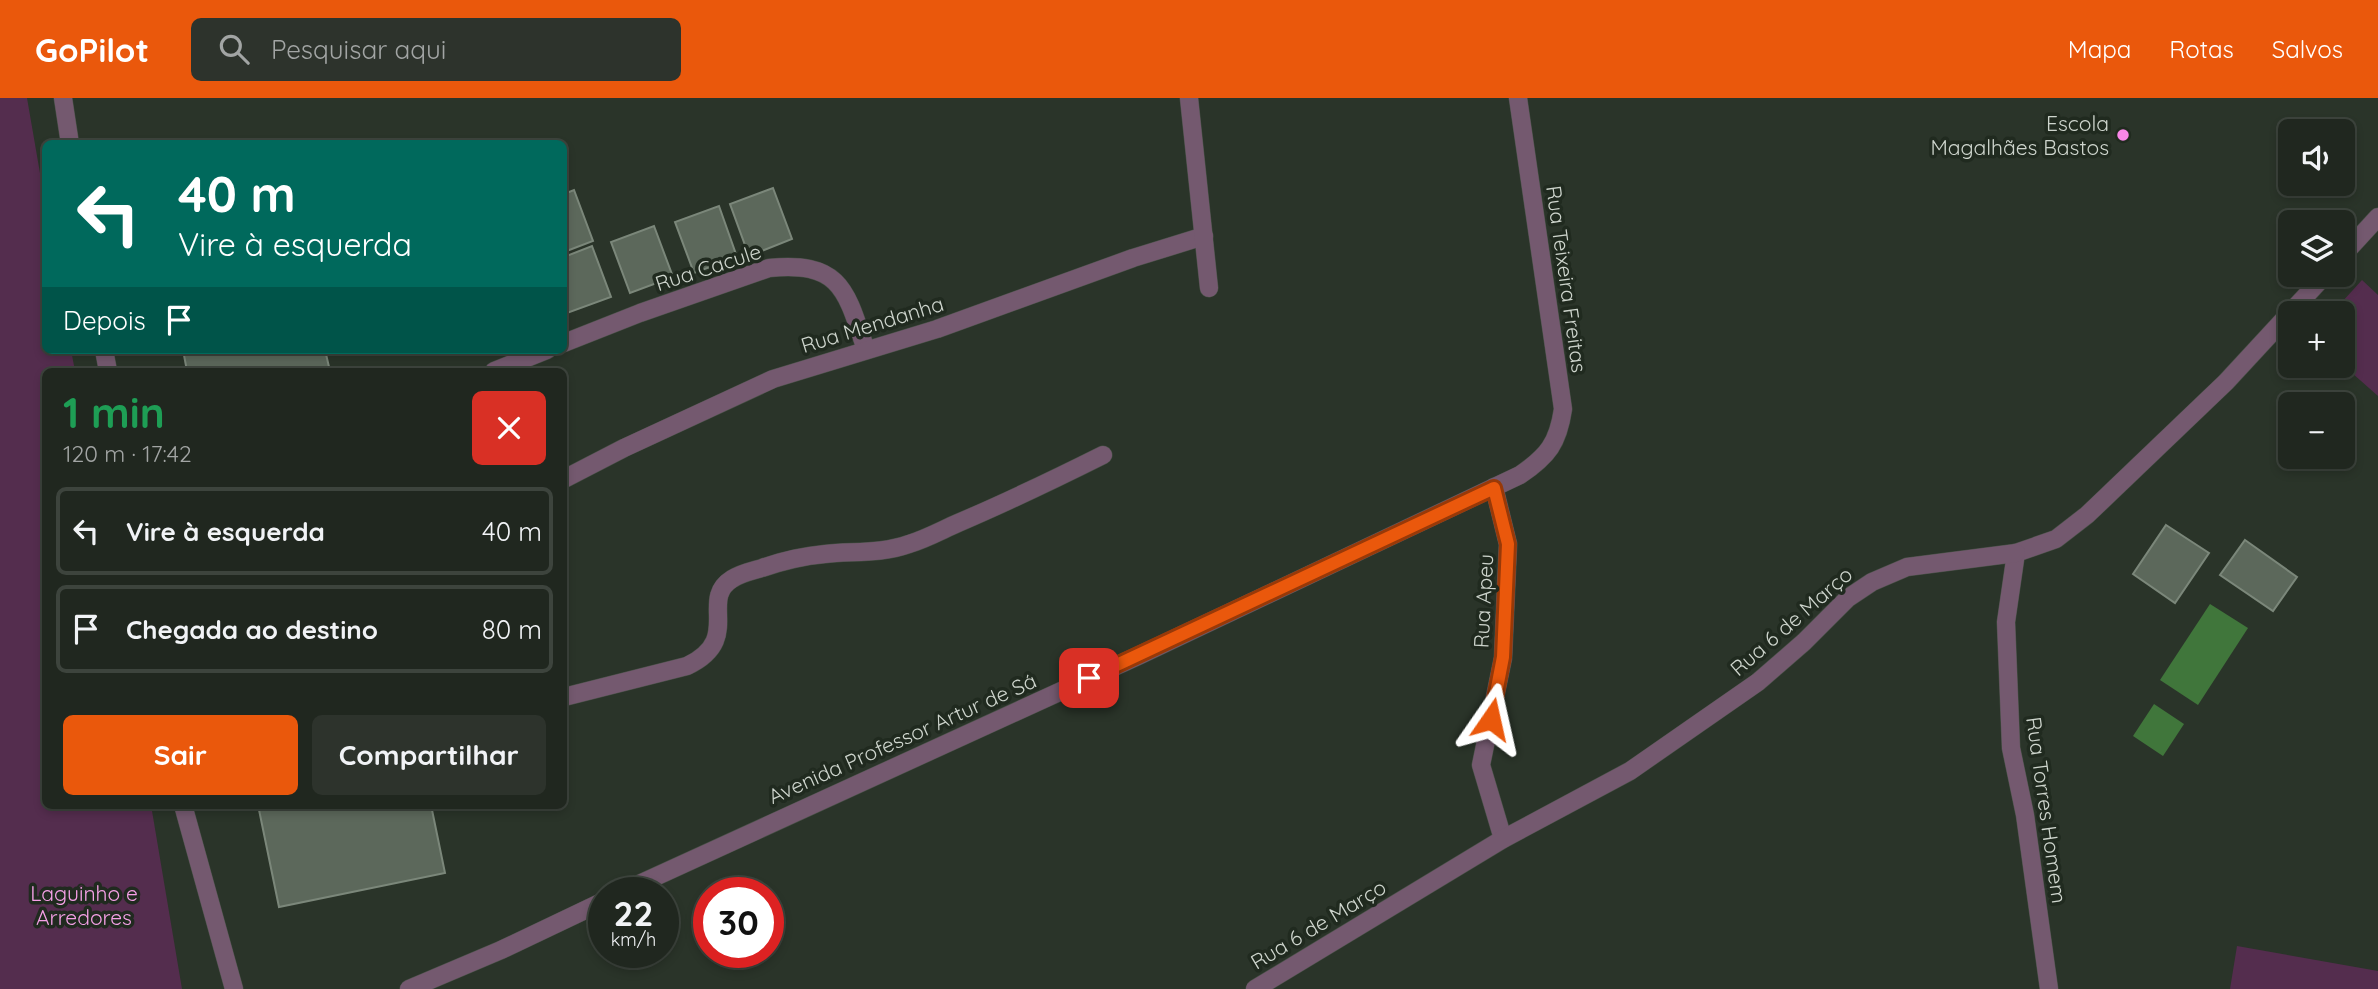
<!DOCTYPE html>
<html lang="pt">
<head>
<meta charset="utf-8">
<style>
  :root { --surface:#20271f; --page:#2d332c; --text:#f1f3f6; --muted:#a2a5a4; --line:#3d443d; --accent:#ea580c }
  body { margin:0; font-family:Quicksand,sans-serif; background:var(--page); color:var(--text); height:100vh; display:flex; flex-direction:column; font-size:26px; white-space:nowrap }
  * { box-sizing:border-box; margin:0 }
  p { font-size:23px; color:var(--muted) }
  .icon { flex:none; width:38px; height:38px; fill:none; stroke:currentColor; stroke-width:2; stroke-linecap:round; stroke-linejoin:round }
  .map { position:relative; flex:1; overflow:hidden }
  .drawer { position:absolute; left:42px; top:270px; width:525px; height:441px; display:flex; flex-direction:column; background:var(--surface); border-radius:10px; box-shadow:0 4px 10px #0003,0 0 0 2px var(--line) }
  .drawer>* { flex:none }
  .top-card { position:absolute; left:42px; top:42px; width:525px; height:214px; border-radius:10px; box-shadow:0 4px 10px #0003,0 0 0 2px var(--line); background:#00695c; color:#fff; overflow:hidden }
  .controls { position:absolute; left:2278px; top:21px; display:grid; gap:14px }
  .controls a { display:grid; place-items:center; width:77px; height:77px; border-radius:10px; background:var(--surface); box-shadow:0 4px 10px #0003,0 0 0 2px var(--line); font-size:35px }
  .speed { position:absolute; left:588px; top:779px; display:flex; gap:14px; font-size:35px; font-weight:700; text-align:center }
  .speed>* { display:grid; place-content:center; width:91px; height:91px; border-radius:50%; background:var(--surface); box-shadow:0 4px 10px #0003,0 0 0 2px var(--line); line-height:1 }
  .speed small { font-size:18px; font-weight:400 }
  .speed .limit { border:10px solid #d22; background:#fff; color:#111 }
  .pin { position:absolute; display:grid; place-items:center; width:60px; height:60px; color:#fff; margin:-30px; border-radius:14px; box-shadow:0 4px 10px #0006 }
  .me { position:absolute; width:77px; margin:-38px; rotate:11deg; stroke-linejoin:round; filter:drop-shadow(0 0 5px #0008) }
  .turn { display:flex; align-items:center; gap:24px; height:147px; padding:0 21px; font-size:32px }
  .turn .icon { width:91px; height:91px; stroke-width:2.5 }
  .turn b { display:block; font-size:49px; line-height:60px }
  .then { display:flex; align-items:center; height:66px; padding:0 21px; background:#0003; gap:14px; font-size:26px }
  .round { display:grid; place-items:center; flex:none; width:74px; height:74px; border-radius:10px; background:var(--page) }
  .head { display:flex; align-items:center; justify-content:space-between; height:119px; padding:0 21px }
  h1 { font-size:42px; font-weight:700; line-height:52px; color:#1e9e55 }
  .action { display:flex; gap:14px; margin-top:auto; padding:14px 21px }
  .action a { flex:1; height:80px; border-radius:10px; background:var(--accent); color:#fff; font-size:28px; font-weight:700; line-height:80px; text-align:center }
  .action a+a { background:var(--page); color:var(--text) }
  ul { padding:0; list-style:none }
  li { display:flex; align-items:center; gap:21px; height:88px; margin:0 14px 10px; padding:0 7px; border:4px solid var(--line); border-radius:10px }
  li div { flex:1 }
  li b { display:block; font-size:26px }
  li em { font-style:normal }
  header { display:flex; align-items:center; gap:42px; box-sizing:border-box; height:98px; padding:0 35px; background:var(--accent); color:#fff }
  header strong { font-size:33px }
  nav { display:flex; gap:38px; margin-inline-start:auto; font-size:24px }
  .search { width:490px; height:63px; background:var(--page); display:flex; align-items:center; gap:18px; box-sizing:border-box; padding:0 24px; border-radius:10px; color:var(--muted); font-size:26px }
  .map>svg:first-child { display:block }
  .green { fill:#542d4e }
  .water { fill:#40763b }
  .building { fill:#5c685b; stroke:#7b877a; stroke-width:2 }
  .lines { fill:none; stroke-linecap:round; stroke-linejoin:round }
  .service-casing { stroke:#485147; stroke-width:19 }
  .minor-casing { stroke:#485147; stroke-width:19 }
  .tertiary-casing { stroke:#485147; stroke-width:19 }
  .service { stroke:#74596f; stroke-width:18 }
  .minor { stroke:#74596f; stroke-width:18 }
  .tertiary { stroke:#74596f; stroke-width:18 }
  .route-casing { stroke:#983908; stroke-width:18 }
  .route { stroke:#ea580c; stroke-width:12 }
  .poi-dot { fill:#f987e8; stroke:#202a1f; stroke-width:2.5 }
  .labels { text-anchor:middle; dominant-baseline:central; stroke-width:7; stroke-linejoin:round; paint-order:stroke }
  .poi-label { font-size:21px; fill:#ced5cd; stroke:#202a1f; text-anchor:end }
  .street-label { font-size:21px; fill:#ced5cd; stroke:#202a1f }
  .park-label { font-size:21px; fill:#f6a0e7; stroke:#202a1f }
</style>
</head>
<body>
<header>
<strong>GoPilot</strong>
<div class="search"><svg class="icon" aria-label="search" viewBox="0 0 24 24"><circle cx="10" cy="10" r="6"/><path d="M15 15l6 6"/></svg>Pesquisar aqui</div>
<nav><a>Mapa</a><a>Rotas</a><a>Salvos</a></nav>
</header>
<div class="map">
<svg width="2378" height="891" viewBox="0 0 2378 891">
  <rect width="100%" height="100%" fill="#2a3429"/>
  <g class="green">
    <polygon points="0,0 27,0 45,104 46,252 71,252 75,273 46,273 46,707 151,707 182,891 0,891"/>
    <polygon points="2362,182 2378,197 2378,298 2343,267 2343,215 2332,215"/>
    <polygon points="2237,848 2378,873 2378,891 2230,891"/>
  </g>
  <g class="water">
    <polygon points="2210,506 2248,530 2198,607 2160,582"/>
    <polygon points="2154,606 2184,626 2163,658 2133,638"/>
  </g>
  <g class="building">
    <polygon points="773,90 792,141 749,158 730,106"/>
    <polygon points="574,92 593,143 564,154 564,96"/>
    <polygon points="719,108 737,159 694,175 675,124"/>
    <polygon points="654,128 673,179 630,195 611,144"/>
    <polygon points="592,148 611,199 567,215 564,205 564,159"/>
    <polygon points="183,252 325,252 330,273 187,273"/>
    <polygon points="2166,427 2209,455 2175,505 2133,476"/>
    <polygon points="2245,442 2297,479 2273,513 2220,477"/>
    <polygon points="258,707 431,707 445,775 279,809"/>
  </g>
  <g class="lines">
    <defs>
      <g id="service">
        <polyline points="2343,157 2378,119"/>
        <path d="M564 245 640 215 769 170C841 163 846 192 866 252"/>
        <polyline points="494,273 547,252"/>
        <polyline points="564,381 624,350 773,281 937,231 1133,160 1204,138"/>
        <path d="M564 599 687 568C744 541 698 502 732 481 741 475 752 473 762 470 782 463 803 458 825 456 853 453 881 456 909 446 926 441 942 432 958 425 1007 404 1055 381 1103 357"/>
        <polyline points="2049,891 2025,717 2011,650 2006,524 2016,455 2056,441 2087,417 2226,284 2325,177"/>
      </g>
      <g id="minor">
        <polyline points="1189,0 1209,190"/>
        <polyline points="1494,389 1508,446 1503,560 1481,667 1503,741"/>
        <path d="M622 794 1140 557 1520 377C1548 358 1558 345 1563 311L1518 0"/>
        <polyline points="409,891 501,852 604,803"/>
        <polyline points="1255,891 1503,741 1630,673 1758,584 1804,544 1848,500 1872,484 1907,469 2016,455"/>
      </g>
      <g id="tertiary">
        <polyline points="63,0 70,46"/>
        <polyline points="104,252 108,273"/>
        <polyline points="183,707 234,891"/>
      </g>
    </defs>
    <use href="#service" class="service-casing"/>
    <use href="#minor" class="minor-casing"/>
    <use href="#tertiary" class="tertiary-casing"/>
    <use href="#service" class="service"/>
    <use href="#minor" class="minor"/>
    <use href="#tertiary" class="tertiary"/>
  </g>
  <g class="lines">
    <defs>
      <polyline id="route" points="1089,580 1494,390 1508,446 1503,559 1491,621"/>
    </defs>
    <use href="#route" class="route-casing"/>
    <use href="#route" class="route"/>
  </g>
  <circle class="poi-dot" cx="2123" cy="37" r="7"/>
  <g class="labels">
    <g class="poi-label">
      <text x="2109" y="25">Escola<tspan x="2109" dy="24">Magalhães Bastos</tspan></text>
    </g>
    <g class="street-label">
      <text transform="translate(708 169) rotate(-18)">Rua Cacule</text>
      <text transform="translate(1567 181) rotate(82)">Rua Teixeira Freitas</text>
      <text transform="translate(872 226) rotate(-17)">Rua Mendanha</text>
      <text transform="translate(1483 503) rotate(-87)">Rua Apeu</text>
      <text transform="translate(1791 523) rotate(-41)">Rua 6 de Março</text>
      <text transform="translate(902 640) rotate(-24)">Avenida Professor Artur de Sá</text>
      <text transform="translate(2047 712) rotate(82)">Rua Torres Homem</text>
      <text transform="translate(1318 826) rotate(-31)">Rua 6 de Março</text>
    </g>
    <g class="park-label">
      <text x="84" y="795">Laguinho e<tspan x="84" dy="24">Arredores</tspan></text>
    </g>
  </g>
</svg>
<div class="controls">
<a><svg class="icon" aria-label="sound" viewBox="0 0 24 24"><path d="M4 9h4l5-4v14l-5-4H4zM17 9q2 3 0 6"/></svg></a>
<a><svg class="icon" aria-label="layers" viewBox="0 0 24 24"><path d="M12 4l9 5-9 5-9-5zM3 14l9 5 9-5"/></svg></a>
<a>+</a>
<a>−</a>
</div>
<div class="speed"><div>22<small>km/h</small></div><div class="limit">30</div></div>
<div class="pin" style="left:1089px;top:580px;background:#d93025"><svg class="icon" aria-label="arrive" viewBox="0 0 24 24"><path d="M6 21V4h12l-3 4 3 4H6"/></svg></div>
<svg class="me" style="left:1491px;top:621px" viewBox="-20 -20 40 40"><path d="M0-17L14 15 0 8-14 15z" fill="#ea580c" stroke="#fff" stroke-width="4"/></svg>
<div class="top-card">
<div class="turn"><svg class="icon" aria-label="left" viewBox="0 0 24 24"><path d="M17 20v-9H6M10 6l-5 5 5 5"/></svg><div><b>40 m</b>Vire à esquerda</div></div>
<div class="then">Depois<svg class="icon" aria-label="arrive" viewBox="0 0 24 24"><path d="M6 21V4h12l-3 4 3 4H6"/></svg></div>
</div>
<section class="drawer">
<div class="head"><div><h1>1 min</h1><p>120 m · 17:42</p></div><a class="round" style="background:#d93025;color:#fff"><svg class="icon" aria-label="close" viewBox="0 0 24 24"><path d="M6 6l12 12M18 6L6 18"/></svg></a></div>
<ul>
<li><svg class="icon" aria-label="left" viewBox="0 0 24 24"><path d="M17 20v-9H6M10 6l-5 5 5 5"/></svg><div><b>Vire à esquerda</b></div><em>40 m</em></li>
<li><svg class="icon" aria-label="arrive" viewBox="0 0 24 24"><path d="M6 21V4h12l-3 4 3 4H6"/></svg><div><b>Chegada ao destino</b></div><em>80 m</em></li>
</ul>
<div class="action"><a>Sair</a><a>Compartilhar</a></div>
</section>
</div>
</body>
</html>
